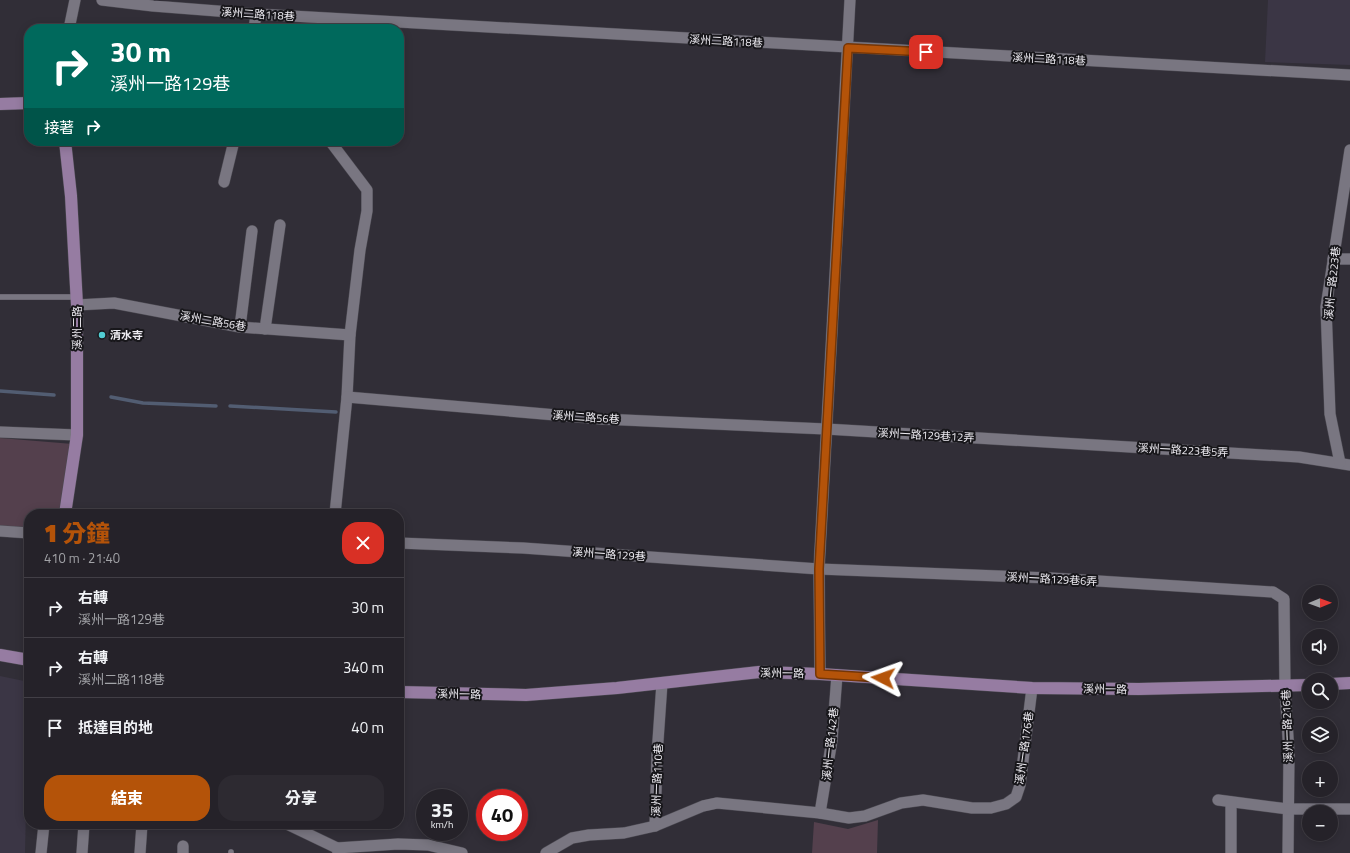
<!DOCTYPE html>
<html lang="zh-TW">
<head>
<meta charset="utf-8">
<style>
  :root { --surface:#252229; --page:#2d2a31; --text:#f1f3f6; --muted:#a3a4a8; --line:#423f46; --accent:#b45309 }
  body { margin:0; font-family:"Titillium Web","Noto Sans TC",sans-serif; background:var(--page); color:var(--text); height:100vh; display:flex; flex-direction:column; font-size:15px; white-space:nowrap }
  * { box-sizing:border-box; margin:0 }
  p { font-size:13px; color:var(--muted) }
  .icon { flex:none; width:22px; height:22px; fill:none; stroke:currentColor; stroke-width:2; stroke-linecap:round; stroke-linejoin:round }
  .map { position:relative; flex:1; overflow:hidden }
  .side { position:absolute; left:24px; top:509px; width:380px; height:320px; display:flex; flex-direction:column; background:var(--surface); border-radius:16px; box-shadow:0 2px 10px #0003,0 0 0 1px var(--line) }
  .side>* { flex:none }
  .guide { position:absolute; left:24px; top:24px; width:380px; height:122px; border-radius:16px; box-shadow:0 2px 10px #0003,0 0 0 1px var(--line); background:#00695c; color:#fff; overflow:hidden }
  .needle { width:26px; rotate:89deg }
  .buttons { position:absolute; left:1302px; top:585px; display:grid; gap:8px }
  .buttons a { display:grid; place-items:center; width:36px; height:36px; border-radius:50%; background:var(--surface); box-shadow:0 2px 10px #0003,0 0 0 1px var(--line); font-size:20px }
  .speed { position:absolute; left:416px; top:789px; display:flex; gap:8px; font-size:20px; font-weight:700; text-align:center }
  .speed>* { display:grid; place-content:center; width:52px; height:52px; border-radius:50%; background:var(--surface); box-shadow:0 2px 10px #0003,0 0 0 1px var(--line); line-height:1 }
  .speed small { font-size:10px; font-weight:400 }
  .speed .limit { border:6px solid #d22; background:#fff; color:#111 }
  .pin { position:absolute; display:grid; place-items:center; width:34px; height:34px; color:#fff; margin:-17px; border-radius:8px; box-shadow:0 2px 6px #0006 }
  .me { position:absolute; width:44px; margin:-22px; rotate:274deg; stroke-linejoin:round; filter:drop-shadow(0 0 3px #0008) }
  .turn { display:flex; align-items:center; gap:14px; height:84px; padding:0 20px; font-size:18px }
  .turn .icon { width:52px; height:52px; stroke-width:2.5 }
  .turn b { display:block; font-size:28px; line-height:34px }
  .then { display:flex; align-items:center; height:38px; padding:0 20px; background:#0003; gap:8px; font-size:15px }
  .round { display:grid; place-items:center; flex:none; width:42px; height:42px; border-radius:16px; background:var(--page) }
  .headline { display:flex; align-items:center; justify-content:space-between; height:68px; padding:0 20px }
  h1 { font-size:24px; font-weight:800; line-height:30px; color:var(--accent) }
  .action { display:flex; gap:8px; margin-top:auto; padding:8px 20px }
  .action a { flex:1; height:46px; border-radius:16px; background:var(--accent); color:#fff; font-size:16px; font-weight:800; line-height:46px; text-align:center }
  .action a+a { background:var(--page); color:var(--text) }
  ul { padding:0; list-style:none }
  li { display:flex; align-items:center; gap:12px; height:60px; padding:0 20px; border-top:1px solid var(--line) }
  li div { flex:1 }
  li b { display:block; font-size:15px }
  li em { font-style:normal }
  .map>svg:first-child { display:block }
  .built { fill:#3b3645 }
  .green { fill:#54404d }
  .lines { fill:none; stroke-linecap:round; stroke-linejoin:round }
  .stream { stroke:#525d72; stroke-width:3.5 }
  .lane-casing { stroke:#4c4a52; stroke-width:6 }
  .street-casing { stroke:#4c4a52; stroke-width:12 }
  .secondary-casing { stroke:#4c4a52; stroke-width:13 }
  .lane { stroke:#797681; stroke-width:5.5 }
  .street { stroke:#797681; stroke-width:11 }
  .secondary { stroke:#967ca2; stroke-width:12 }
  .route-casing { stroke:#753606; stroke-width:10 }
  .route { stroke:#b45309; stroke-width:7 }
  .poi-dot { fill:#51ccd2; stroke:#18171b; stroke-width:1.5 }
  .labels { text-anchor:middle; dominant-baseline:central; stroke-width:4; stroke-linejoin:round; paint-order:stroke }
  .street-label { font-size:11px; fill:#efedf3; stroke:#18171b }
  .poi-label { font-size:11px; font-weight:bold; fill:#efedf3; stroke:#18171b; text-anchor:start }
</style>
</head>
<body>
<div class="map">
<svg width="1350" height="853" viewBox="0 0 1350 853">
  <rect width="100%" height="100%" fill="#312e37"/>
  <g class="built">
    <polygon points="1268,0 1350,0 1350,65 1265,62"/>
    <polygon points="0,676 29,682 25,853 0,853"/>
  </g>
  <g class="green">
    <polygon points="0,438 73,444 63,514 29,514 29,530 0,527"/>
    <polygon points="878,820 877,853 812,853 814,822 848,829"/>
  </g>
  <g class="lines">
    <g class="stream">
      <polyline points="0,391 54,395"/>
      <polyline points="111,397 143,403 216,406"/>
      <polyline points="230,406 336,412"/>
    </g>
    <defs>
      <g id="lane">
        <polyline points="0,297 77,297"/>
        <polyline points="231,853 231,852"/>
      </g>
      <g id="street">
        <polyline points="102,0 153,6 256,14 1350,75"/>
        <polyline points="69,29 75,0"/>
        <polyline points="254,29 256,14"/>
        <polyline points="330,141 367,190 367,211 360,250 350,335 347,397 335,514"/>
        <polyline points="224,182 234,141"/>
        <polyline points="1333,259 1350,259"/>
        <polyline points="77,305 114,303 240,327 350,335"/>
        <polyline points="240,327 252,231"/>
        <polyline points="265,329 280,225"/>
        <polyline points="347,397 602,419 826,429 1299,457 1350,465"/>
        <polyline points="0,432 77,435"/>
        <polyline points="1340,463 1330,414 1326,307 1350,150"/>
        <polyline points="0,531 29,533"/>
        <polyline points="399,543 523,548 819,569 1051,578 1273,592 1284,599 1285,687 1289,754 1288,853"/>
        <polyline points="820,674 819,569 850,0"/>
        <polyline points="1218,800 1288,809 1350,809"/>
        <polyline points="820,813 832,740 837,675"/>
        <polyline points="287,824 337,848 338,853"/>
        <polyline points="655,826 657,755 662,683"/>
        <polyline points="337,848 398,844 428,845 462,853"/>
        <polyline points="41,853 44,824"/>
        <polyline points="82,853 84,824"/>
        <polyline points="140,853 142,824"/>
        <polyline points="183,853 183,846"/>
        <polyline points="546,853 572,838 589,835 624,833 655,826 703,806 717,803 820,813 849,818 865,816 901,803 923,800 972,808 991,808 1006,804 1016,797 1020,785 1032,688"/>
        <polyline points="1231,853 1231,802"/>
      </g>
      <g id="secondary">
        <polyline points="0,104 29,103"/>
        <polyline points="65,141 71,196 77,305 77,435 65,514"/>
        <polyline points="0,655 29,660"/>
        <polyline points="1331,684 1350,683"/>
        <polyline points="399,692 526,695 617,688 759,672 820,674 1032,688 1139,689 1309,685"/>
      </g>
    </defs>
    <use href="#lane" class="lane-casing"/>
    <use href="#street" class="street-casing"/>
    <use href="#secondary" class="secondary-casing"/>
    <use href="#lane" class="lane"/>
    <use href="#street" class="street"/>
    <use href="#secondary" class="secondary"/>
  </g>
  <g class="lines">
    <defs>
      <polyline id="route" points="883,678 820,674 819,569 848,48 926,52"/>
    </defs>
    <use href="#route" class="route-casing"/>
    <use href="#route" class="route"/>
  </g>
  <circle class="poi-dot" cx="102" cy="335" r="4"/>
  <g class="labels">
    <g class="street-label">
      <text transform="translate(258 14) rotate(4)">溪州二路118巷</text>
      <text transform="translate(726 41) rotate(3)">溪州二路118巷</text>
      <text transform="translate(1049 59) rotate(3)">溪州二路118巷</text>
      <text transform="translate(1332 283) rotate(-84)">溪州一路223巷</text>
      <text transform="translate(213 321) rotate(10)">溪州二路56巷</text>
      <text transform="translate(77 328) rotate(-90)">溪州二路</text>
      <text transform="translate(586 417) rotate(4)">溪州二路56巷</text>
      <text transform="translate(926 435) rotate(3)">溪州一路129巷12弄</text>
      <text transform="translate(1183 450) rotate(3)">溪州一路223巷5弄</text>
      <text transform="translate(609 554) rotate(4)">溪州一路129巷</text>
      <text transform="translate(1052 579) rotate(3)">溪州一路129巷6弄</text>
      <text transform="translate(782 673) rotate(1)">溪州一路</text>
      <text transform="translate(1105 689) rotate(1)">溪州一路</text>
      <text transform="translate(459 694) rotate(1)">溪州一路</text>
      <text transform="translate(1287 726) rotate(-92)">溪州一路216巷</text>
      <text transform="translate(830 744) rotate(-84)">溪州一路142巷</text>
      <text transform="translate(1024 748) rotate(-82)">溪州一路176巷</text>
      <text transform="translate(657 780) rotate(-88)">溪州一路110巷</text>
    </g>
    <g class="poi-label">
      <text x="110" y="335">清水寺</text>
    </g>
  </g>
</svg>
<div class="buttons">
<a><svg class="needle" viewBox="-14 -14 28 28"><path d="M0-13l5 13h-10z" fill="#e53935"/><path d="M0 13l5-13h-10z" fill="#a3a4a8"/></svg></a>
<a><svg class="icon" aria-label="sound" viewBox="0 0 24 24"><path d="M4 9h4l5-4v14l-5-4H4zM17 9q2 3 0 6"/></svg></a>
<a><svg class="icon" aria-label="search" viewBox="0 0 24 24"><circle cx="10" cy="10" r="6"/><path d="M15 15l6 6"/></svg></a>
<a><svg class="icon" aria-label="layers" viewBox="0 0 24 24"><path d="M12 4l9 5-9 5-9-5zM3 14l9 5 9-5"/></svg></a>
<a>+</a>
<a>−</a>
</div>
<div class="speed"><div>35<small>km/h</small></div><div class="limit">40</div></div>
<div class="pin" style="left:926px;top:52px;background:#d93025"><svg class="icon" aria-label="arrive" viewBox="0 0 24 24"><path d="M6 21V4h12l-3 4 3 4H6"/></svg></div>
<svg class="me" style="left:883px;top:678px" viewBox="-20 -20 40 40"><path d="M0-17L14 15 0 8-14 15z" fill="#b45309" stroke="#fff" stroke-width="4"/></svg>
<div class="guide">
<div class="turn"><svg class="icon" aria-label="right" viewBox="0 0 24 24"><path d="M7 20v-9h11M14 6l5 5-5 5"/></svg><div><b>30 m</b>溪州一路129巷</div></div>
<div class="then">接著<svg class="icon" aria-label="right" viewBox="0 0 24 24"><path d="M7 20v-9h11M14 6l5 5-5 5"/></svg></div>
</div>
<section class="side">
<div class="headline"><div><h1>1 分鐘</h1><p>410 m · 21:40</p></div><a class="round" style="background:#d93025;color:#fff"><svg class="icon" aria-label="close" viewBox="0 0 24 24"><path d="M6 6l12 12M18 6L6 18"/></svg></a></div>
<ul>
<li><svg class="icon" aria-label="right" viewBox="0 0 24 24"><path d="M7 20v-9h11M14 6l5 5-5 5"/></svg><div><b>右轉</b><p>溪州一路129巷</p></div><em>30 m</em></li>
<li><svg class="icon" aria-label="right" viewBox="0 0 24 24"><path d="M7 20v-9h11M14 6l5 5-5 5"/></svg><div><b>右轉</b><p>溪州二路118巷</p></div><em>340 m</em></li>
<li><svg class="icon" aria-label="arrive" viewBox="0 0 24 24"><path d="M6 21V4h12l-3 4 3 4H6"/></svg><div><b>抵達目的地</b></div><em>40 m</em></li>
</ul>
<div class="action"><a>結束</a><a>分享</a></div>
</section>
</div>
</body>
</html>
